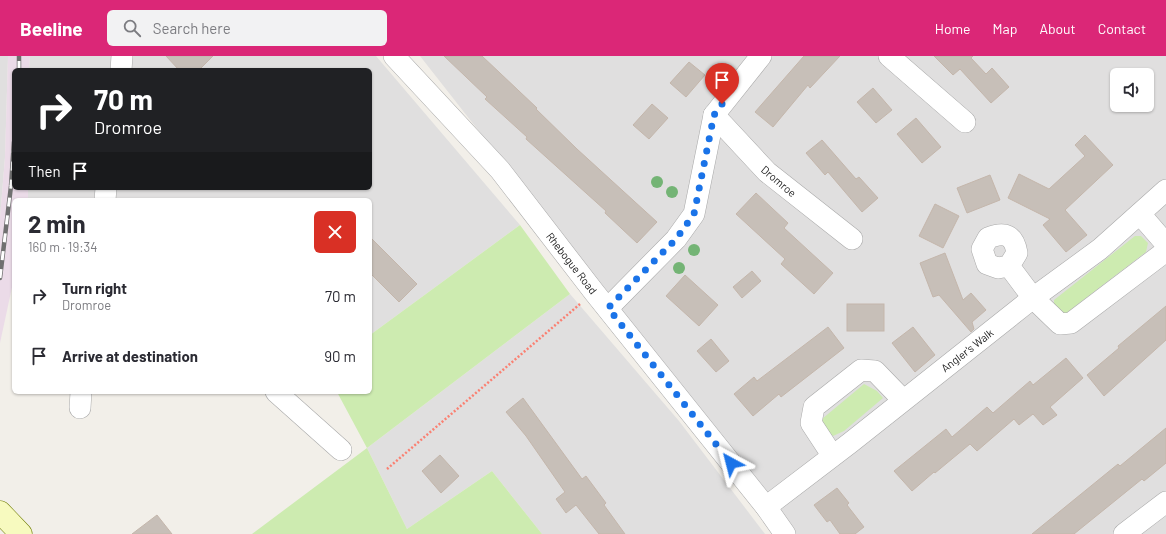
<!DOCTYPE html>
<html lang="en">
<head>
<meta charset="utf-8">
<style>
  :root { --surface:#fff; --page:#f2f2f3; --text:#2b2b33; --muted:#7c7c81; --accent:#db2777 }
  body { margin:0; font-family:Barlow,sans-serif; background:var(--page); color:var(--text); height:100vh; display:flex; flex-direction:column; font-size:15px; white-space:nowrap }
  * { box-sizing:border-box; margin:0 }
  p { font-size:13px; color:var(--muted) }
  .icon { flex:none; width:22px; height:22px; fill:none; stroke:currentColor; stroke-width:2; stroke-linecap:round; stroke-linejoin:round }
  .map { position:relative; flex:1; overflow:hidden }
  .panel { position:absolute; left:12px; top:142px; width:360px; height:196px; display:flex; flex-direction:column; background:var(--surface); border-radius:6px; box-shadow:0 1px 3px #0004 }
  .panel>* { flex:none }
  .top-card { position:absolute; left:12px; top:12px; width:360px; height:122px; border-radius:6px; box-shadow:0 1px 3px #0004; background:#202124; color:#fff; overflow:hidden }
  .controls { position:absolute; left:1110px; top:12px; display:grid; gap:8px }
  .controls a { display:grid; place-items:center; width:44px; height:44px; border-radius:6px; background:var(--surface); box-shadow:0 1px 3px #0004; font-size:20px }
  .pin { position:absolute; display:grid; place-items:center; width:34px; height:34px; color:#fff; margin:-41px -17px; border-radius:50% 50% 50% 0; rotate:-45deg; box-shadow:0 0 4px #0007 }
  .pin .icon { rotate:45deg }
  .me { position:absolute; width:44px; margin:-22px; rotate:322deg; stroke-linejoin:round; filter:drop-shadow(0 0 3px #0008) }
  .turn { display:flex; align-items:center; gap:14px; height:84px; padding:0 16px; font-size:18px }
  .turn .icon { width:52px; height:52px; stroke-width:2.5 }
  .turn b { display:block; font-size:28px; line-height:34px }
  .then { display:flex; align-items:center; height:38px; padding:0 16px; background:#0003; gap:8px; font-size:15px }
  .round { display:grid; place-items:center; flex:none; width:42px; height:42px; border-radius:6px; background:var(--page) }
  .summary { display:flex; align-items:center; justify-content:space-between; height:68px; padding:0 16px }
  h1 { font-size:24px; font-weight:700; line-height:30px }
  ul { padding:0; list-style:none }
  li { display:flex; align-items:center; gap:12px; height:60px; padding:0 16px }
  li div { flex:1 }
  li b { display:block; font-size:15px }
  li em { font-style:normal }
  header { display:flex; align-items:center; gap:24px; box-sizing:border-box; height:56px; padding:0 20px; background:var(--accent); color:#fff }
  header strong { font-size:19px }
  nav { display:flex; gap:22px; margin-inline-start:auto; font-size:14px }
  .search { width:280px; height:36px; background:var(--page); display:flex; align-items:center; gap:10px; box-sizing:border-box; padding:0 14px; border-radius:6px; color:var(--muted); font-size:15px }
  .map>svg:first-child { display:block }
  .residential { fill:#e0dfdf; fill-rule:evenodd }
  .industrial { fill:#ebdbe8 }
  .grass { fill:#cdebb0 }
  .building { fill:#c7bfb8; stroke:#c4b6ab }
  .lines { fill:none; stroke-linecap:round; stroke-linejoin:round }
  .street-casing { stroke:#a9a9a9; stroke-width:22 }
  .secondary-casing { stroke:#707d05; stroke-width:23 }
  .path { stroke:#fa8072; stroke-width:2.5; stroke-dasharray:2 2; stroke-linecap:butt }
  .street { stroke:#fff; stroke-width:21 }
  .secondary { stroke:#f7fabf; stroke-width:22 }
  .rail-casing { stroke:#707070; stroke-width:4.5 }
  .rail { stroke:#fff; stroke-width:3; stroke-dasharray:9; stroke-linecap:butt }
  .tree { fill:#74b475 }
  .route { stroke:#1a73e8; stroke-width:7; stroke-dasharray:0 12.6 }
  .labels { text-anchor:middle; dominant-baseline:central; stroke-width:3; stroke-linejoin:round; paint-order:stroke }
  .street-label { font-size:11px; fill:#222; stroke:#fff }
</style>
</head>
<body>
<header>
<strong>Beeline</strong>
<div class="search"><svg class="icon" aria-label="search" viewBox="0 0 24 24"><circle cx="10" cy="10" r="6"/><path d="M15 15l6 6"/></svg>Search here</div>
<nav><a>Home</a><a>Map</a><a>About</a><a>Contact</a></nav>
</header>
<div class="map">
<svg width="1166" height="478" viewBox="0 0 1166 478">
  <rect width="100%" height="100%" fill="#f2efe9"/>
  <g class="residential">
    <polygon points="0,0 8,0 5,101 0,162"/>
    <polygon points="30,0 376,0 520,169 370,279 370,144 28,144 28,132 370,132 370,14 29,14"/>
    <path d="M420 0H1166V478H795ZM1117 19H1147V49H1117Z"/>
    <polygon points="570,238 679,365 765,478 542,478 492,415 407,473 367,392"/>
  </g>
  <polygon class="industrial" points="8,0 30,0 29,14 14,14 14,132 28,132 28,144 14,144 14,222 0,287 0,162 5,101"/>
  <g class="grass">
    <polygon points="520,169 570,238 367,392 407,473 492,415 542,478 252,478 367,392 337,336 370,336 370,279"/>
    <polygon points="1135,180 1141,180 1148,187 1146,196 1065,258 1054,253 1054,244"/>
    <polygon points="864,328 877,335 883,342 844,375 833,380 824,372 822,363"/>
  </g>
  <g class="building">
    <polygon points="166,0 213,0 199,14 179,14"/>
    <polygon points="444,0 482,0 537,52 536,53 577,93 657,166 637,187 605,157 606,155 526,83 527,81 485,43 487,41"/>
    <polygon points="804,0 840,0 810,32 808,29 773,71 755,56"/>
    <polygon points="934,0 973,0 971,2 986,18 992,12 1009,31 991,47 960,13 953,19"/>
    <polygon points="689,6 705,19 686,41 670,27"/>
    <polygon points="873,32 892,54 876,67 857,46"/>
    <polygon points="652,48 668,62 649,83 633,69"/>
    <polygon points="916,62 941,91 922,107 897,78"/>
    <polygon points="1085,79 1113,109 1065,154 1087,179 1066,196 1043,169 1050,163 1008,142 1019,118 1049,133 1085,100 1075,89"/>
    <polygon points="822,84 856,123 859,121 878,142 862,156 828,116 825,119 806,97"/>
    <polygon points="990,119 1000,144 967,157 957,132"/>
    <polygon points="756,137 788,167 784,172 833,217 814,238 781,208 785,203 736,158"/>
    <polygon points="935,148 959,160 943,192 919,180"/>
    <polygon points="370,181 417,228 399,246 370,217"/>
    <polygon points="945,197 963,244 971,237 986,254 972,266 974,273 971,276 939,239 933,241 920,207"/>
    <polygon points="752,215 761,225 742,242 733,231"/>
    <polygon points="685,219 718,249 699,270 666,240"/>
    <rect x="847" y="248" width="37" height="27"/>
    <polygon points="1166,250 1166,284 1104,340 1087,319 1119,292 1118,290"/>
    <polygon points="828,271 844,292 781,341 779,338 753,360 734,338 754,321 757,325"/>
    <polygon points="913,271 935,299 915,316 892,287"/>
    <polygon points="711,283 729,305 716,316 697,295"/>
    <polygon points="1066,302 1083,322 1050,351 1057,359 1043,369 1033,358 1019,369 1014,363 977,395 970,388 935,417 934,416 912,435 894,415 946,373 952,381 987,351 993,357 1030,325 1033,329"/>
    <polygon points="523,342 582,423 586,420 606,447 604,449 625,478 599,478 576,449 566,457 556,443 565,436 526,380 506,356"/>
    <polygon points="1166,372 1166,407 1144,425 1142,423 1074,478 1032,478 1118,408 1120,410"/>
    <polygon points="440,399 459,420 441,437 422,415"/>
    <polygon points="837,432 849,447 847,449 864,471 855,478 840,478 830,464 827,466 814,449"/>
    <polygon points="157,459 172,478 132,478"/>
  </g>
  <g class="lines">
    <defs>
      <g id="street">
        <polyline points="394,0 500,114 594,236 766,451 785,478"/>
        <polyline points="889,0 965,66"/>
        <polyline points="121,14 122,0"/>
        <polyline points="714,59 767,116 852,183"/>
        <polyline points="105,144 106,132"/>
        <polyline points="1140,158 1166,188"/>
        <path d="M1009 210 1017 197C1014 179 1005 175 988 182L982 193 987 208 998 212 1009 210 1033 242 1060 268 1071 267 1166 195"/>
        <polyline points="608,252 676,183 694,158 714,59 761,0"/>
        <polyline points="276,336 341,394"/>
        <polyline points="80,352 81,336"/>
        <polyline points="832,399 811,367 814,351 861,314 875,315 903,344"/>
        <polyline points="766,451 850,387 1033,242 1100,193 1166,134"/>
        <polyline points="1124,478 1166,446"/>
      </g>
      <polyline id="secondary" points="0,456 21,478"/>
    </defs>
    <use href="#street" class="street-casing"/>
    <use href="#secondary" class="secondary-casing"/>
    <polyline class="path" points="387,413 580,248"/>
    <use href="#street" class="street"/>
    <use href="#secondary" class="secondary"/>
    <defs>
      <g id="rail">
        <polyline points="19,14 19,0"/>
        <polyline points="0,222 11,130 14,86"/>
      </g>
    </defs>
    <use href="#rail" class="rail-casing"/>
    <use href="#rail" class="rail"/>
  </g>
  <g class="tree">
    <circle cx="657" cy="126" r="6"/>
    <circle cx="672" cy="136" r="6"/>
    <circle cx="694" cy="194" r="6"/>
    <circle cx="679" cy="212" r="6"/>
  </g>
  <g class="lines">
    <polyline class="route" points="722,48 714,59 694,158 676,183 608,252 731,407"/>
  </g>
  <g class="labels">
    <g class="street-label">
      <text transform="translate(779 125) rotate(40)">Dromroe</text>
      <text transform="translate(572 207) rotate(52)">Rhebogue Road</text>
      <text transform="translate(967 294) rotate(-38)">Angler's Walk</text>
    </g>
  </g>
</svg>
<div class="controls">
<a><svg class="icon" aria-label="sound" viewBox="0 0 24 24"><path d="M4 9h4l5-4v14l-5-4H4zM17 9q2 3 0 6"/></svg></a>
</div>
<div class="pin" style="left:722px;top:48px;background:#d93025"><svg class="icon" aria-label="arrive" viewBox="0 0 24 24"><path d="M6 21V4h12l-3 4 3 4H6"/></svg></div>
<svg class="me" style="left:731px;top:407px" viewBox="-20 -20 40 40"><path d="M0-17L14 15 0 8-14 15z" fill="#1a73e8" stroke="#fff" stroke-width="4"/></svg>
<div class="top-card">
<div class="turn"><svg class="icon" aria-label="right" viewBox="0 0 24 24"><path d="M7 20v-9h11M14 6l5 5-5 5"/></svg><div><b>70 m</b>Dromroe</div></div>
<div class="then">Then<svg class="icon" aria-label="arrive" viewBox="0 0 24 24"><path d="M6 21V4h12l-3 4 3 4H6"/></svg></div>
</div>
<section class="panel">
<div class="summary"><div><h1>2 min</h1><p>160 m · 19:34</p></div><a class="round" style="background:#d93025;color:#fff"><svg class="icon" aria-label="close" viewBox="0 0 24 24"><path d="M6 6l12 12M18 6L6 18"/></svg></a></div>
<ul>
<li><svg class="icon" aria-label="right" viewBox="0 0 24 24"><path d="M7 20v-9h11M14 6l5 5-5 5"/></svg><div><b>Turn right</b><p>Dromroe</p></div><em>70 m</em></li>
<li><svg class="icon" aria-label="arrive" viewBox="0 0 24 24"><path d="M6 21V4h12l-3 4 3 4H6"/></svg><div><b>Arrive at destination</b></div><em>90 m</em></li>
</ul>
</section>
</div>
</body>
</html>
